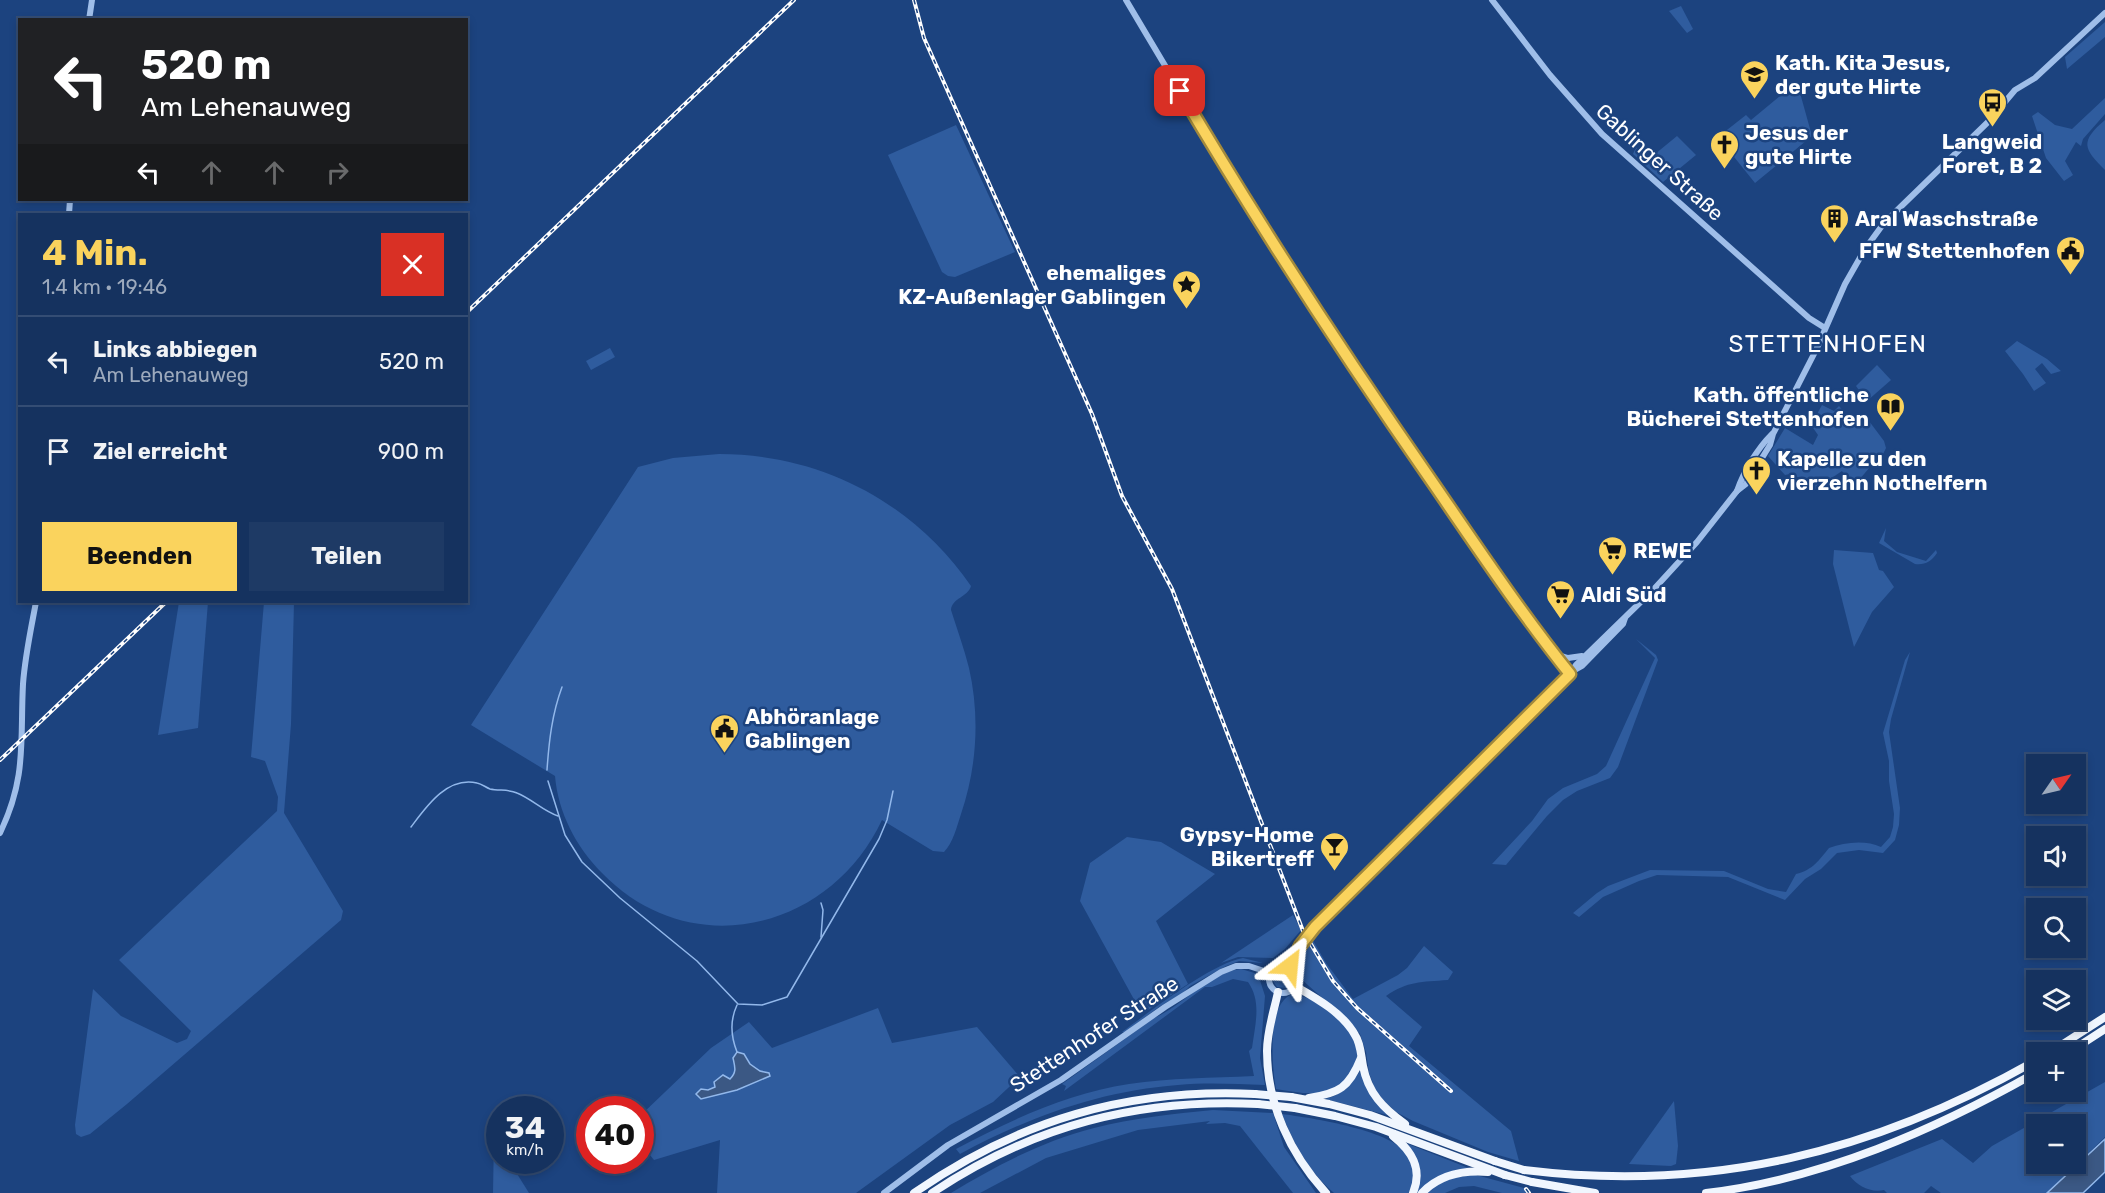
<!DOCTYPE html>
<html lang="de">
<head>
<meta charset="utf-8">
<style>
  :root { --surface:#15325f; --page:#1e3a65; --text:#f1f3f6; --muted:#9daabd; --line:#344d74; --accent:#fad35d }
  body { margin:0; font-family:Rubik,sans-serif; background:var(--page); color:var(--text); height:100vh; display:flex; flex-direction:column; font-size:22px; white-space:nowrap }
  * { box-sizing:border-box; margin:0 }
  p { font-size:20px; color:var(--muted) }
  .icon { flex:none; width:33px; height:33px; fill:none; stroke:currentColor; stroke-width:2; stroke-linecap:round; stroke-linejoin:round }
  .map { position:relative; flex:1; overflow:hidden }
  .details { position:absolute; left:18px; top:213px; width:450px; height:390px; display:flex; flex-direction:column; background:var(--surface); border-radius:0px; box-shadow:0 3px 9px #0003,0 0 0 2px var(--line) }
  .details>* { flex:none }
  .top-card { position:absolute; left:18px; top:18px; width:450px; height:183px; border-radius:0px; box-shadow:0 3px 9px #0003,0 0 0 2px var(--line); background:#202124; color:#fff; overflow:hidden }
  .needle { width:39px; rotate:56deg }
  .fabs { position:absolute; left:2026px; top:754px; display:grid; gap:12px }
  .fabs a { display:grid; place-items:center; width:60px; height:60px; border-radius:0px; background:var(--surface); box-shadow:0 3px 9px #0003,0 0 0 2px var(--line); font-size:30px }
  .speed { position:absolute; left:486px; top:1096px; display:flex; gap:12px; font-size:30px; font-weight:700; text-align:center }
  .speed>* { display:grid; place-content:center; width:78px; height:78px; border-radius:50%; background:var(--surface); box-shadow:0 3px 9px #0003,0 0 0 2px var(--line); line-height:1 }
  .speed small { font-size:15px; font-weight:400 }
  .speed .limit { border:9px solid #d22; background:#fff; color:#111 }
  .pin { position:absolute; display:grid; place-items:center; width:51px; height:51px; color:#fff; margin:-26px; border-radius:12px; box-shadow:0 3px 9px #0006 }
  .me { position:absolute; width:66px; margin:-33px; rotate:29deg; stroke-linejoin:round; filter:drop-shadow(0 0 4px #0008) }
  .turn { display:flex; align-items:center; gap:21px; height:126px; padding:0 24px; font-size:27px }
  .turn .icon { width:78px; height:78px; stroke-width:2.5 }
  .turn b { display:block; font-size:42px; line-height:51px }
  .lanes { display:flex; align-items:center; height:57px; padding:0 24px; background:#0003; justify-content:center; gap:30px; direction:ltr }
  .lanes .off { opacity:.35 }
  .round { display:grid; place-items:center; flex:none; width:63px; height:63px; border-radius:0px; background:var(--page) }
  .overview { display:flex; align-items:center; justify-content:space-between; height:102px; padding:0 24px }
  h1 { font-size:36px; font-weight:700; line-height:45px; color:var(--accent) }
  .action { display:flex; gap:12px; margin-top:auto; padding:12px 24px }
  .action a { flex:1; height:69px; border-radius:0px; background:var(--accent); color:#111; font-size:24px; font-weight:700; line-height:69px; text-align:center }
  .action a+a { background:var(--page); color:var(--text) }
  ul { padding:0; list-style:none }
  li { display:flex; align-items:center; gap:18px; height:90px; padding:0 24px; border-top:2px solid var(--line) }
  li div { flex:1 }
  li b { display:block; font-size:22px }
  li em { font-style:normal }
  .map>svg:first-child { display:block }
  .green { fill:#2f5c9e; fill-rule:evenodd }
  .water { fill:#3b5884; stroke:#92b8eb; stroke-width:1.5 }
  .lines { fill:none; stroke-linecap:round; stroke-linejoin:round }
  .stream { stroke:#92b8eb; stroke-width:1.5 }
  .tertiary { stroke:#9fbee9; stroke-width:6 }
  .trunk { stroke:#f0f6fe; stroke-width:8 }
  .rail-casing { stroke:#fff; stroke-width:4 }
  .rail { stroke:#1c437f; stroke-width:1.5; stroke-dasharray:4.5; stroke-linecap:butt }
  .trunk-bridge { stroke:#f0f6fe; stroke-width:8 }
  .route-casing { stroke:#a2893c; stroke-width:15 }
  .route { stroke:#fad35d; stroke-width:10 }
  .labels { text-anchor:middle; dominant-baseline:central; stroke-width:5; stroke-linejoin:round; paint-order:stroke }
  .poi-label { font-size:21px; font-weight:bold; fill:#fff; stroke:#1c437f; text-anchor:start }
  .street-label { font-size:21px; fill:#fff; stroke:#1c437f }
  .quarter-label { font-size:24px; letter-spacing:1.5px; fill:#fff; stroke:#1c437f }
</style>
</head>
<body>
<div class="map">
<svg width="2105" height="1193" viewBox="0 0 2105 1193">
  <rect width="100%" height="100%" fill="#1c437f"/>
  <g class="green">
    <polygon points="1681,6 1693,29 1687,33 1669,11"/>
    <polygon points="2105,22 2105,37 2067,69 2065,57"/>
    <polygon points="1797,82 1812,136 1755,183 1718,137 1746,115 1751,120"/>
    <polygon points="2105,98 2105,114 2083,139 2081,146 2076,142 2065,161 2073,175 2064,181 2046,158 2032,116 2038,112 2055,125 2072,129"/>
    <path d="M2105 120V170C2084 149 2079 142 2105 120Z"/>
    <polygon points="956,125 1015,252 955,277 948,276 942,272 888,155"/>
    <polygon points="1677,136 1696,155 1663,182 1633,154 1636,147 1649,159"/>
    <polygon points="2017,341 2047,359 2061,371 2051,374 2042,363 2035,369 2046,383 2034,391 2023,374 2005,351"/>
    <polygon points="610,348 615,357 591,370 586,361"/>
    <polygon points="1877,365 1891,380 1867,401 1856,386"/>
    <path d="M1822 405 1834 411 1839 406 1855 424 1866 417 1884 441 1886 448 1881 458 1876 463V460L1853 487 1842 471 1811 492C1804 484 1797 471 1785 475L1768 456 1785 428 1813 445 1818 435 1811 425Z"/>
    <path d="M719 454C821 454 913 502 971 586 968 597 952 598 951 610 957 629 964 648 969 668 980 716 977 767 961 814 957 826 953 843 944 852L933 851 882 820C830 931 690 964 602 873 576 847 558 812 555 776L471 725 638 467 673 458Z"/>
    <path d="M1886 528 1884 541 1897 552 1926 561 1936 550 1937 553C1931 562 1925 565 1915 564L1879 543Z"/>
    <polygon points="1834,550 1873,553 1879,570 1883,571 1894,587 1872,612 1854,647 1833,564"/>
    <polygon points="179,602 208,602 198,728 158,735"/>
    <polygon points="264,602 294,602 291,724 284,813 343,911 341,920 127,1104 90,1134 81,1137 76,1134 75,1125 93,989 121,1016 177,1043 187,1039 191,1031 119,960 277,811 278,797 265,761 251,757"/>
    <polygon points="1636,639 1656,655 1658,660 1618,767 1610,778 1577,791 1563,800 1547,816 1506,865 1492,864 1532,821 1548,799 1563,788 1597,774 1606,766 1655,658"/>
    <path d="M1910 652 1891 719 1889 732 1900 808 1899 825 1895 840 1883 853 1859 850 1837 853 1821 869 1805 879 1785 900 1728 877 1657 875 1639 881 1603 897 1579 917 1573 913 1597 893 1608 886 1650 870 1724 871 1768 889 1786 892 1796 874C1813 870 1819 860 1829 848 1845 842 1866 840 1881 847L1890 837 1893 827 1894 814 1889 781V761L1883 733 1905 660Z"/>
    <polygon points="1127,837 1161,842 1215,874 1156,921 1188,984 1142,1014 1080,901 1090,863"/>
    <polygon points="1293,915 1301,930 1285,949 1273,958 1238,957 1221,963"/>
    <path d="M1311 937 1326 963 1353 999 1398 975 1407 968 1424 946 1453 972 1448 980C1421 982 1408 981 1386 996L1422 1027 1409 1046 1511 1131 1519 1161 1488 1152 1413 1121 1396 1112 1380 1097 1374 1086 1369 1073 1366 1052 1360 1034 1352 1024 1301 979C1299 962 1303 952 1311 937Z"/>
    <path d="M1243 958 1263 963 1239 961 1226 966 1190 986 1183 993 1159 1007 1125 1032H1122C1151 1011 1210 964 1243 958Z"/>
    <path d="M1241 969 1258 974 1265 996 1260 1058 1265 1085C1236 1084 1207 1082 1178 1085 1099 1091 1029 1117 960 1154L956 1149C1011 1120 1068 1093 1129 1084 1170 1078 1212 1078 1254 1076L1249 1051 1252 1048C1255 1025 1262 1002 1248 982L1233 979 1212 987H1205L1064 1091 1066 1086 1062 1084 1154 1018C1184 1006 1206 973 1241 969Z"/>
    <polygon points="1280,969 1289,970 1293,976 1291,984 1286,988 1277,987 1273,981 1275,973"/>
    <path d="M1293 994C1316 997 1345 1021 1355 1041 1361 1054 1356 1066 1348 1076 1345 1080 1341 1087 1336 1089 1317 1097 1295 1092 1276 1089 1272 1067 1266 1002 1293 994Z"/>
    <polygon points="878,1008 892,1043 977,1027 1020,1077 993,1102 950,1125 856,1193 717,1193 720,1140 654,1160 641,1144 641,1115 711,1048 749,1022 772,1048"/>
    <path d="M1361 1070 1391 1116 1325 1099C1344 1094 1350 1085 1361 1070Z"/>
    <path d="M2105 1082V1137L2047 1193H1941L1931 1186 1924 1193H1887L1884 1190C1871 1193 1857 1186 1850 1176L1942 1139 1973 1163 1992 1146ZM2037 1125H2076V1164H2037Z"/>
    <polygon points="1674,1101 1678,1146 1676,1164 1671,1166 1629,1164"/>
    <path d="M1213 1110 1273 1113 1284 1147 1316 1193H1293L1240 1126 1225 1123 1206 1124 1210 1121 1138 1130 1046 1158 980 1193H951C995 1166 1043 1141 1094 1128 1133 1118 1173 1114 1213 1110Z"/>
    <path d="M1282 1114C1311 1118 1395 1130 1409 1157 1415 1170 1414 1180 1410 1193H1334C1309 1172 1294 1144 1282 1114Z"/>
    <polygon points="494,1136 499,1145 500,1161 509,1161 529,1193 493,1193"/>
    <path d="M1408 1144 1471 1169 1416 1193C1424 1172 1417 1163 1408 1144Z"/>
    <path d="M1476 1175 1524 1188 1527 1193H1502L1474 1186 1459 1187 1445 1193H1427C1441 1179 1457 1176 1476 1175Z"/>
  </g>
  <g class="water">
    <path d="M737 1052 744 1054 750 1064 760 1071 769 1073 770 1076 737 1090 701 1099 696 1094 701 1089 708 1090 715 1087 714 1082 723 1075 730 1079C737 1072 735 1067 733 1058Z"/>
    <polygon points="2105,1139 2105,1172 2083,1193 2047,1193"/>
  </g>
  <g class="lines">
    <g class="stream">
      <path d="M547 770C549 741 552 714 562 687"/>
      <polyline points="548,781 565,835 582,862 620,898 697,961 738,1004 762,1005 787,997 879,839 887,820 893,791"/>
      <path d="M411 827C426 807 447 776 477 783 482 784 485 787 490 789 499 791 509 789 517 793 532 799 543 811 558 816"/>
      <polyline points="821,903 823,910 821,937"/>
      <path d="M737 1005C730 1020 731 1037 737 1052"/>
    </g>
    <g class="tertiary">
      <path d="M1126 0C1224 166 1325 328 1435 486 1479 549 1522 614 1570 674"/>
      <polyline points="1492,0 1550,75 1602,134 1809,318 1825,328"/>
      <polyline points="89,20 92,0"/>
      <polyline points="69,214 70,200"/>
      <path d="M1737 491C1744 471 1757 449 1772 434"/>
      <polyline points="1555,654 1568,658 1582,656"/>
      <polyline points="1573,671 1582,666 1623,624 1625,618"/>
      <path d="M0 833C27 777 20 742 23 684 25 656 31 629 36 602"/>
      <circle cx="1283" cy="979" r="14"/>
      <polyline points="1290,966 1300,946 1315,927 1423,821 1570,674 1576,665 1654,589 1697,542 1737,491 1746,484 1770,445 1773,434 1816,350 1845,284 1865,249 1884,223 1988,122 2015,90 2035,78 2105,13"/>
      <polyline points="884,1193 948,1145 1061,1080 1165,1007 1221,972 1236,966 1249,966 1270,973"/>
    </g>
    <g class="trunk">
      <path d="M1295 986C1316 998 1343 1013 1355 1035 1361 1044 1361 1056 1363 1066 1368 1093 1383 1108 1405 1124"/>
      <path d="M1278 992C1274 1011 1267 1031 1267 1051 1267 1104 1290 1154 1326 1193"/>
      <polyline points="2049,1053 2105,1017"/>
      <polyline points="2068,1053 2105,1029"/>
      <polyline points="1291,1097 1329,1104 1370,1115 1495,1161"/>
      <path d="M1309 1098C1339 1093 1349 1088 1361 1058"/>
      <polyline points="1295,1108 1335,1116 1376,1127 1505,1175"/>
      <path d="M1393 1136C1412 1151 1423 1169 1413 1193"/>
      <path d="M1524 1170C1712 1193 1875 1152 2037 1060"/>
      <polyline points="1532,1182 1595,1193"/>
      <path d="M914 1193C1019 1120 1128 1088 1255 1094"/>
      <path d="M932 1193C1032 1126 1138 1098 1258 1104"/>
      <path d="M1422 1193C1440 1174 1463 1170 1488 1172"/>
      <path d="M1706 1193C1823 1179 1935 1130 2037 1072"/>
    </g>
    <defs>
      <g id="rail">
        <polyline points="914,0 924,38 1092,414 1122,496 1172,589 1303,931 1333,981 1357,1008 1451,1091"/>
        <polyline points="466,313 794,0"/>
        <polyline points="0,760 166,602"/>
        <polyline points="1526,1189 1529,1193"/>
      </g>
    </defs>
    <use href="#rail" class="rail-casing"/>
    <use href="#rail" class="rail"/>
    <g class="trunk-bridge">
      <polyline points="1255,1094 1291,1097"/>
      <polyline points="1258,1104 1295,1108"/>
      <polyline points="1495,1161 1524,1170"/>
      <polyline points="1505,1175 1532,1182"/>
    </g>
  </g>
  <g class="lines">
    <defs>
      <path id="route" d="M1180 91C1259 225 1344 355 1433 483 1477 547 1521 613 1570 674L1315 927 1300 946 1290 966"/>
    </defs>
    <use href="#route" class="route-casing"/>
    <use href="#route" class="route"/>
  </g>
  <defs>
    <symbol id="school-pin" viewBox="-11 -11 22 30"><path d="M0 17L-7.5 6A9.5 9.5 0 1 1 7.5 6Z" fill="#fad35d" stroke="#1c437f"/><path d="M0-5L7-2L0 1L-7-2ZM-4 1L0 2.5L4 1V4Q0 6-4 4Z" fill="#111"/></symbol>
    <symbol id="bus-pin" viewBox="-11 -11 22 30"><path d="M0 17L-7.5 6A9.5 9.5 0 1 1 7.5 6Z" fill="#fad35d" stroke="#1c437f"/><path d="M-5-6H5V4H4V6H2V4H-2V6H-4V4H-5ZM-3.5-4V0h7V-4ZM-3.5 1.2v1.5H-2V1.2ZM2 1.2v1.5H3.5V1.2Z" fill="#111"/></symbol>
    <symbol id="church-pin" viewBox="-11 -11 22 30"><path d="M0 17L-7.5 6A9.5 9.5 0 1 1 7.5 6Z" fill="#fad35d" stroke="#1c437f"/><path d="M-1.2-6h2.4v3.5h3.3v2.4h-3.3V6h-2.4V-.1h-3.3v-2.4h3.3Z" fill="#111"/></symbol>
    <symbol id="building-pin" viewBox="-11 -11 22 30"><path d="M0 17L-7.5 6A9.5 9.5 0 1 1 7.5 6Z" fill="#fad35d" stroke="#1c437f"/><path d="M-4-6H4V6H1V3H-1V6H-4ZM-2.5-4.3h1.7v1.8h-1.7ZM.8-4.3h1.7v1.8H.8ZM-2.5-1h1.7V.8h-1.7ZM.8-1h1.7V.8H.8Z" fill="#111"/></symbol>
    <symbol id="civic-pin" viewBox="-11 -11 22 30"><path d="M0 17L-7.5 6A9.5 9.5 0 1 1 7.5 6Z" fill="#fad35d" stroke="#1c437f"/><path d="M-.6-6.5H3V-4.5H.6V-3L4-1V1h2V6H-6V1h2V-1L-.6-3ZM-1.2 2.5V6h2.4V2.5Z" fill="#111"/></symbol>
    <symbol id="sight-pin" viewBox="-11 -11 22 30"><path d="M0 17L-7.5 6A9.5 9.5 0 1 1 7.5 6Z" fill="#fad35d" stroke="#1c437f"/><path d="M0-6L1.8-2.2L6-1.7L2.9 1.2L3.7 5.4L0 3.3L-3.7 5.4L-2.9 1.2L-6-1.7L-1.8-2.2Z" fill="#111"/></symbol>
    <symbol id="library-pin" viewBox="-11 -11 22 30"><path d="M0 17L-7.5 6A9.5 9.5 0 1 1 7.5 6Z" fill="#fad35d" stroke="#1c437f"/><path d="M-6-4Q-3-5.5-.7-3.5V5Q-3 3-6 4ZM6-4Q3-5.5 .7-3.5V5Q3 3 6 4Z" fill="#111"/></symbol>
    <symbol id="supermarket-pin" viewBox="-11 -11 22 30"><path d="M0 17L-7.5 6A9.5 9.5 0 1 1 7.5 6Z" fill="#fad35d" stroke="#1c437f"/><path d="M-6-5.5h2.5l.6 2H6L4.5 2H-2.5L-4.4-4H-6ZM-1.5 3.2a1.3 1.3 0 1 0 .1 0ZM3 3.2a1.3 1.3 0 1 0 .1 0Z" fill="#111"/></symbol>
    <symbol id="bar-pin" viewBox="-11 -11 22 30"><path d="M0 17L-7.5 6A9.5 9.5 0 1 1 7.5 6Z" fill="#fad35d" stroke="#1c437f"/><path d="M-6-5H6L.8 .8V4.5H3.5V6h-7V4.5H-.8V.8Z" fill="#111"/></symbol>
  </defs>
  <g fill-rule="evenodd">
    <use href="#school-pin" x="1738" y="58" width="33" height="45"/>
    <use href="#bus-pin" x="1976" y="86" width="33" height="45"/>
    <use href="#church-pin" x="1708" y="128" width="33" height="45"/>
    <use href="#building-pin" x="1818" y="202" width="33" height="45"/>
    <use href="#civic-pin" x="2054" y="234" width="33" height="45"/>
    <use href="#sight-pin" x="1170" y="268" width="33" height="45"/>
    <use href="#library-pin" x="1874" y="390" width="33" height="45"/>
    <use href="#church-pin" x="1740" y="454" width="33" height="45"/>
    <use href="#supermarket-pin" x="1596" y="534" width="33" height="45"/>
    <use href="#supermarket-pin" x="1544" y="578" width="33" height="45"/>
    <use href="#civic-pin" x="708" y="712" width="33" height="45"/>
    <use href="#bar-pin" x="1318" y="830" width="33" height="45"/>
  </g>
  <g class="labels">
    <g class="poi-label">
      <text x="1775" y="62">Kath. Kita Jesus,<tspan x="1775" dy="24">der gute Hirte</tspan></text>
      <text x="1745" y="132">Jesus der<tspan x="1745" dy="24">gute Hirte</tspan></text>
      <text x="1992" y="141" text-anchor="middle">Langweid<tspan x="1992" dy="24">Foret, B 2</tspan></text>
      <text x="1855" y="218">Aral Waschstraße</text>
      <text x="2050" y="250" text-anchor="end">FFW Stettenhofen</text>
      <text x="1166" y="272" text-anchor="end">ehemaliges<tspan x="1166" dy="24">KZ-Außenlager Gablingen</tspan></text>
      <text x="1869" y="394" text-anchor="end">Kath. öffentliche<tspan x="1869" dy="24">Bücherei Stettenhofen</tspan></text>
      <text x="1777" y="458">Kapelle zu den<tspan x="1777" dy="24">vierzehn Nothelfern</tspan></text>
      <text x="1633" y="550">REWE</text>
      <text x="1581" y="594">Aldi Süd</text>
      <text x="745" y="716">Abhöranlage<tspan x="745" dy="24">Gablingen</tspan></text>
      <text x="1314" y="834" text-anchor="end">Gypsy-Home<tspan x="1314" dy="24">Bikertreff</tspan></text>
    </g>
    <g class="street-label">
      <text transform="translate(1660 162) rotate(42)">Gablinger Straße</text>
      <text transform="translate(1094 1034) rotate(-33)">Stettenhofer Straße</text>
    </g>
    <g class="quarter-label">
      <text x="1828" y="344">STETTENHOFEN</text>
    </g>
  </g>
</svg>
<div class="fabs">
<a><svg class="needle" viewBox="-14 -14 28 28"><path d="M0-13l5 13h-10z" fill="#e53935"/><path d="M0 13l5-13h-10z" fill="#9daabd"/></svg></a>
<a><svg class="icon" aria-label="sound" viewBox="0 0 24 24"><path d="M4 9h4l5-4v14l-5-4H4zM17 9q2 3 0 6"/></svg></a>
<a><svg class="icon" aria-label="search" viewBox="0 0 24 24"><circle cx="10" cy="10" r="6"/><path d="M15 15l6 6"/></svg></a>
<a><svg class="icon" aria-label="layers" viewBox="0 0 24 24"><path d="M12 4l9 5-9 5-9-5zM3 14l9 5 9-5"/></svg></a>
<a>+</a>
<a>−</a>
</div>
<div class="speed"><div>34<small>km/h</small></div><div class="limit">40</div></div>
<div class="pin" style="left:1180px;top:91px;background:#d93025"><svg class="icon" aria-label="arrive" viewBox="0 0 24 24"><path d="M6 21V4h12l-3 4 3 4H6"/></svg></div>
<svg class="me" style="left:1290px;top:966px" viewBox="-20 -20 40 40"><path d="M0-17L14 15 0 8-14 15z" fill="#fad35d" stroke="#fff" stroke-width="4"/></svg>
<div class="top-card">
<div class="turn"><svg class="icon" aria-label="left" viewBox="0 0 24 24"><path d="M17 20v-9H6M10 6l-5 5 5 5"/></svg><div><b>520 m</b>Am Lehenauweg</div></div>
<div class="lanes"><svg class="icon" aria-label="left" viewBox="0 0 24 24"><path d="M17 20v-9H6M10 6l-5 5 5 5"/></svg><svg class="icon off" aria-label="ahead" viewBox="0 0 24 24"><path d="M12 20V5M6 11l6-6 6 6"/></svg><svg class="icon off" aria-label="ahead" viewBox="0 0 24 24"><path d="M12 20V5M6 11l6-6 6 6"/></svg><svg class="icon off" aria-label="right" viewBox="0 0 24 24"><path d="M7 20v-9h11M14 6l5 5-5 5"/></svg></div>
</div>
<section class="details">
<div class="overview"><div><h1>4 Min.</h1><p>1.4 km · 19:46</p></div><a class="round" style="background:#d93025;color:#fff"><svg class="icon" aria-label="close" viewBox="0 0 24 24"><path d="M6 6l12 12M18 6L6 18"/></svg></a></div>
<ul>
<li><svg class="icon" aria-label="left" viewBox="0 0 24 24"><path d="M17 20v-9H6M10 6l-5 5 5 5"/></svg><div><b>Links abbiegen</b><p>Am Lehenauweg</p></div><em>520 m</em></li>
<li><svg class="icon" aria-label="arrive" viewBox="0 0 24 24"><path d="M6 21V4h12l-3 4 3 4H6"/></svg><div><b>Ziel erreicht</b></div><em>900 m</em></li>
</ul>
<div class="action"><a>Beenden</a><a>Teilen</a></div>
</section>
</div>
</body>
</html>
